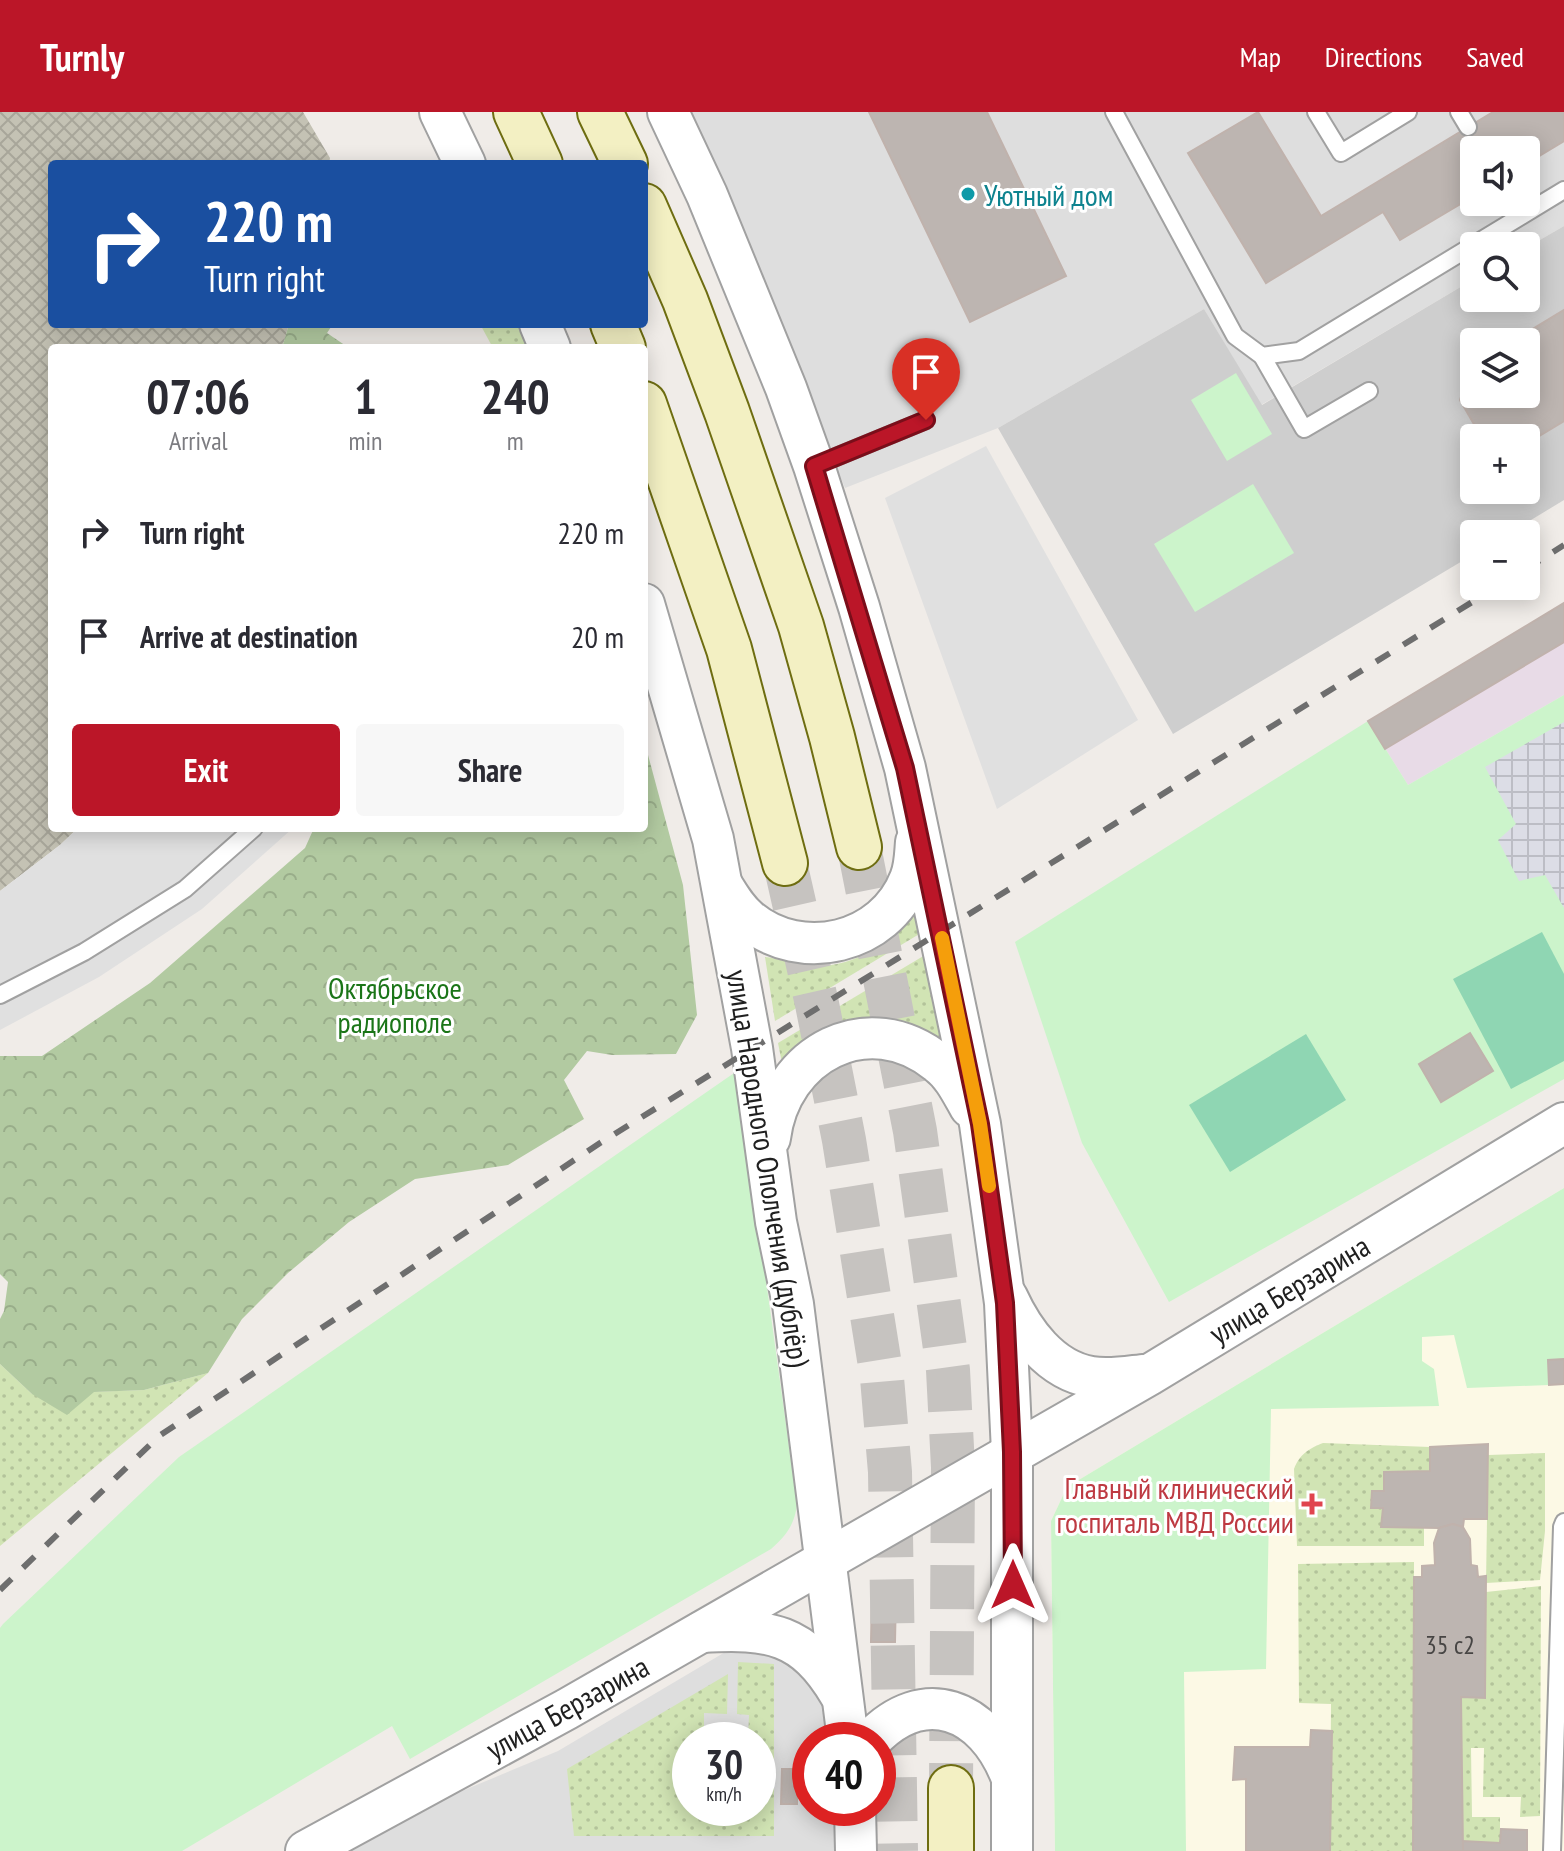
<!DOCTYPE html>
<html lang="en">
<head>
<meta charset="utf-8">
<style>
  :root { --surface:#fff; --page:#f7f7f7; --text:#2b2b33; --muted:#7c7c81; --accent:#bb1628 }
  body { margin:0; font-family:"PT Sans Narrow",sans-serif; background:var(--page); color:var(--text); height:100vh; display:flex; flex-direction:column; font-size:30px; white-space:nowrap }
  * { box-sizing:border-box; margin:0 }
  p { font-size:26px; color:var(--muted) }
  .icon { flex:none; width:44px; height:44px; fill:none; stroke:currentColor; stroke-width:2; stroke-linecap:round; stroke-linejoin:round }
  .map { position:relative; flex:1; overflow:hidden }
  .details { position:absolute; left:48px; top:232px; width:600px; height:488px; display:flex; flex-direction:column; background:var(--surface); border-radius:8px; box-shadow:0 4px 20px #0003 }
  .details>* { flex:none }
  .hud { position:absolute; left:48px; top:48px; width:600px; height:168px; border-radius:8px; box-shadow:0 4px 20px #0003; background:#1a4fa0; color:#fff; overflow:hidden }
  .tools { position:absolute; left:1460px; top:24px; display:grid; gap:16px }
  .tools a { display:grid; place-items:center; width:80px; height:80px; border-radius:8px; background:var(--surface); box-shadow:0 4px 20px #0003; font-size:40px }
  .speed { position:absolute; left:672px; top:1610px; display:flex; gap:16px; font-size:40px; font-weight:700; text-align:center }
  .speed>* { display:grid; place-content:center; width:104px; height:104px; border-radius:50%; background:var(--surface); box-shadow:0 4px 20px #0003; line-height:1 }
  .speed small { font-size:20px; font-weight:400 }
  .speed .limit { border:12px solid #d22; background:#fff; color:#111 }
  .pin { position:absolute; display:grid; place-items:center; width:68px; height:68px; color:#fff; margin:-82px -34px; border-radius:50% 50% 50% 0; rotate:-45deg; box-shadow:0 0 8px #0007 }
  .pin .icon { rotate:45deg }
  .me { position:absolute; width:88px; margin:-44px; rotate:0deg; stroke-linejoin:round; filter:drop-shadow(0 0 6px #0008) }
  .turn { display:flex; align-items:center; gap:28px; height:168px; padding:0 24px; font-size:36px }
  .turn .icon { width:104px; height:104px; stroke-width:2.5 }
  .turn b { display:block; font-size:56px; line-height:68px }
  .eta { display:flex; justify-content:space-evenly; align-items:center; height:136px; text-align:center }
  .eta b { font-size:48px; font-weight:800; line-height:56px }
  .primary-button { display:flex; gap:16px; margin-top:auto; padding:16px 24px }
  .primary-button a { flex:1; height:92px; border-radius:8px; background:var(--accent); color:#fff; font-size:32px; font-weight:800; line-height:92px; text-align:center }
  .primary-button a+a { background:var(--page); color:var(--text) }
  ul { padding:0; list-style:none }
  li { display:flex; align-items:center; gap:24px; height:104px; padding:0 24px }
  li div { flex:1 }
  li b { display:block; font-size:30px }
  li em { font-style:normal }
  header { display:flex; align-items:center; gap:48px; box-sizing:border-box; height:112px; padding:0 40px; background:var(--accent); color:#fff }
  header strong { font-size:38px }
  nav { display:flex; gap:44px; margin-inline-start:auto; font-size:28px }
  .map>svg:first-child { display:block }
  .residential { fill:#dedede; fill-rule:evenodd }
  .industrial { fill:#e8dbe7 }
  .education { fill:#fcf9e5 }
  .religious { fill:#cecece; fill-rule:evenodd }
  .construction { fill:url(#construction-cross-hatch) }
  .grass { fill:url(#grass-dots); fill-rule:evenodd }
  .forest { fill:url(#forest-crowns) }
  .park { fill:#ccf4cb }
  .pitch { fill:#8fd6b3 }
  .parking { fill:#e0e0e0 }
  .plaza { fill:url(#plaza-grid) }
  .building { fill:#bdb5b1; stroke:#c0b2ac; stroke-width:2 }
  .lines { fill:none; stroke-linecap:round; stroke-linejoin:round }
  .secondary-tunnel { stroke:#c6c3c0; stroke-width:44; stroke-dasharray:44 22; stroke-linecap:butt }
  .service-casing { stroke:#a1a1a1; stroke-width:20 }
  .tertiary-casing { stroke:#a1a1a1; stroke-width:44 }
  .secondary-casing { stroke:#6e6d11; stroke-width:48 }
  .service { stroke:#fff; stroke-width:16 }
  .tertiary { stroke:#fff; stroke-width:40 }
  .secondary { stroke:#f3f0c3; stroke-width:44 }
  .rail { stroke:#6e6e6e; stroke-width:6; stroke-dasharray:16 16; stroke-linecap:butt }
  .route-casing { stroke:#7a0e1a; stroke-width:20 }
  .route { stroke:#bb1628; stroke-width:14 }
  .slow { stroke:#f59e0b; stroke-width:14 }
  .culture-dot { fill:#0f9aa8; stroke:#fff; stroke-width:3 }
  .health-dot { fill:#e0444e; stroke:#fff; stroke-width:3 }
  .labels { text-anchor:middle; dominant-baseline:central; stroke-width:6; stroke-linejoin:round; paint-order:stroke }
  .number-label { font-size:26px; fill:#474544 }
  .culture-label { font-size:30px; fill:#0d838f; stroke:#fff; text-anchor:start }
  .park-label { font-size:30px; fill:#1b7518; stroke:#fff }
  .street-label { font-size:30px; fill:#202020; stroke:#fff }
  .health-label { font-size:30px; fill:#be3a42; stroke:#fff; text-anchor:end }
</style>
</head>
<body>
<header>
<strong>Turnly</strong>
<nav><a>Map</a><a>Directions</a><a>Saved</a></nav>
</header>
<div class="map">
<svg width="1564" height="1739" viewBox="0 0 1564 1739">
  <defs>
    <pattern id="construction-cross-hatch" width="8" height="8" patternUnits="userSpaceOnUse" patternTransform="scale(2)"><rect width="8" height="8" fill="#c4c2b4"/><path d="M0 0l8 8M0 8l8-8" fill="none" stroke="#a8a69a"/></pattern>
    <pattern id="grass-dots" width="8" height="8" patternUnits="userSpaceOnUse" patternTransform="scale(2)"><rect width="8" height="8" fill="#d1e4b4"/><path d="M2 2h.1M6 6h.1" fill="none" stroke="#b3c39a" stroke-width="1.8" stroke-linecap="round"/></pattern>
    <pattern id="forest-crowns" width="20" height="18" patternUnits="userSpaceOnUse" patternTransform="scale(2)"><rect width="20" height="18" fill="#b2caa1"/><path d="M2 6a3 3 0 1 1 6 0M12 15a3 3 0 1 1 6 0" fill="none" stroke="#99ad8a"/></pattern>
    <pattern id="plaza-grid" width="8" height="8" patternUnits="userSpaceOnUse" patternTransform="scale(2)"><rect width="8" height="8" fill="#dcdde6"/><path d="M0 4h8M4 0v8" fill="none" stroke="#bcbdc5"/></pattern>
  </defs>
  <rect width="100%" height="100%" fill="#f0ece8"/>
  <g class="residential">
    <path d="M692 0H1564V114L1526 136V134H1474V167L1261 293 1204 197 998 316 845 376ZM1474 38H1526V90H1474Z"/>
    <path d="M759 1533 818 1566 834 1628H810V1696H837L838 1739H346L419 1697 558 1639 732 1536ZM690 1628H758V1696H690Z"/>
  </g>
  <polygon class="industrial" points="1564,491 1564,583 1408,673 1368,609"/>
  <polygon class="education" points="1564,1076 1564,1739 1055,1739 1051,1409 1067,1375"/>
  <path class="religious" d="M1564 114V388L1508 422H1474V442L1173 622 998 316 1204 197 1262 293 1474 167V186H1526V136ZM1474 230H1526V282H1474ZM1474 326H1526V378H1474Z"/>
  <polygon class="construction" points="0,0 303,0 330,46 329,52 52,52 52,212 289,212 282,236 52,236 52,716 78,716 60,733 0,779"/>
  <g class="grass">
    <polygon points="480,212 519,212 530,236 493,236"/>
    <path d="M916 802 921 821 775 909 765 845C777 846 789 851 801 853 849 860 885 834 916 802Z"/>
    <polygon points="925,843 941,930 783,956 778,931"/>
    <polygon points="0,1252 32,1282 144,1278 208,1261 0,1434"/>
    <path d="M1323 1331 1430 1335V1359L1384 1360V1379H1372L1371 1396H1383L1424 1416V1434H1297L1294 1357C1300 1342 1308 1337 1323 1331Z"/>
    <polygon points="1545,1341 1545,1419 1540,1468 1486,1471 1488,1343"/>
    <polygon points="1414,1450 1413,1739 1330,1739 1331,1592 1299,1591 1298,1452"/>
    <polygon points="1541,1474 1540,1704 1520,1705 1521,1685 1483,1685 1484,1636 1471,1636 1472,1705 1500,1705 1500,1731 1463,1729 1461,1585 1485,1585 1486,1480"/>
    <path d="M738 1550 774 1552V1724H574L567 1657 728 1562 727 1602 704 1601V1626L748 1627 749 1603 737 1602ZM690 1628H758V1696H690Z"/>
  </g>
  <g class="forest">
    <polygon points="289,212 333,212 327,221 349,236 282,236"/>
    <polygon points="644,628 683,773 697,903 676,942 612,943 587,939 564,968 584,1007 508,1053 415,1067 349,1110 288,1161 242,1207 208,1261 144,1278 94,1280 67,1303 32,1282 0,1252 0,1207 4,1199 8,1170 0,1162 0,944 42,944 150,871 305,736 314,716 644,716"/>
  </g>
  <g class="park">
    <polygon points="1236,261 1272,322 1227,349 1191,288"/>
    <polygon points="1253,372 1294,441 1195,500 1154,432"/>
    <polygon points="1564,583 1564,967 1169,1190 1082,1031 1015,830 1368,609 1408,673"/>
    <path d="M737 959 797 1392C795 1412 786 1424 771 1437L410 1647 392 1614 182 1739H0V1516L3 1512 179 1345Z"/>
    <polygon points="1564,1076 1564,1247 1548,1248 1549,1273 1467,1276 1454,1223 1422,1225 1422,1249 1434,1257 1439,1294 1271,1297 1266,1557 1184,1560 1186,1739 1055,1739 1051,1409 1067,1375"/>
  </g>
  <g class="pitch">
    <polygon points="1542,820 1564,862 1564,949 1511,977 1453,867"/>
    <polygon points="1306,922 1346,988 1230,1060 1189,993"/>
  </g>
  <g class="parking">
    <polygon points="986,334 1138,608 997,697 885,386"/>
    <polygon points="78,716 293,716 202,797 99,865 0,918 0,779 60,733"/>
  </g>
  <polygon class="plaza" points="1564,610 1564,796 1545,763 1519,769 1498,728 1516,712 1485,655"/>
  <g class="building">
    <polygon points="869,0 987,0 1066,164 970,210"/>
    <polygon points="1258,0 1321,104 1493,0 1564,0 1564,29 1526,52 1526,38 1474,38 1474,84 1400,128 1383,100 1266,171 1188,41"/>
    <polygon points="1564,198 1564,309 1526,332 1526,326 1482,326 1460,288 1470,255 1474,252 1474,282 1526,282 1526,230 1511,230"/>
    <polygon points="1564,491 1564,530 1385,637 1368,609"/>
    <polygon points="1470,921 1493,959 1441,990 1419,952"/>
    <polygon points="1564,1247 1564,1272 1549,1273 1548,1248"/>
    <polygon points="1488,1332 1487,1407 1464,1407 1463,1415 1453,1412 1439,1416 1381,1415 1383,1396 1371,1396 1372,1379 1384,1379 1384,1360 1430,1359 1430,1335"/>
    <polygon points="1453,1412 1463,1415 1470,1427 1471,1453 1477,1454 1478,1465 1486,1464 1485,1586 1461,1585 1463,1739 1413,1739 1414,1465 1422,1465 1422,1454 1435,1453 1434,1431 1439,1416"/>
    <polygon points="872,1481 896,1481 895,1530 871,1530"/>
    <polygon points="1311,1618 1332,1619 1330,1739 1246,1739 1246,1667 1233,1668 1235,1635 1310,1635"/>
    <polygon points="782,1657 797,1657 797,1692 781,1692"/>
    <polygon points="1501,1717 1527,1718 1527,1739 1463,1739 1463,1729 1500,1731"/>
  </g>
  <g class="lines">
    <g class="secondary-tunnel">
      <polyline points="859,735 915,1019 948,1258 953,1355 951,1676"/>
      <polyline points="785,751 817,892 844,1028 882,1266 890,1360 896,1739"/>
    </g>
    <defs>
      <g id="service">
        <polyline points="1114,0 1235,224 1262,244 1299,239 1564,78"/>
        <polyline points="1316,0 1341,41 1408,0"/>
        <polyline points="1459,0 1468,15"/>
        <polyline points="1262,244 1304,317 1369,279"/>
        <polyline points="814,354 926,308"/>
        <polyline points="0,883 84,840 185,777 254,716"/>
        <polyline points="1552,1739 1562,1415 1564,1410"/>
      </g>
      <g id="tertiary">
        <polyline points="440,0 465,52"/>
        <polyline points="668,0 707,83 786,276 814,354 859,495 905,656 980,1012 1005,1191 1012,1340 1012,1739"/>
        <polyline points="540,212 550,236"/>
        <polyline points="644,492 713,727 752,936 776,1110 793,1192 848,1628"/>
        <path d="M722 773C730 786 737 798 749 808 801 851 885 832 910 767 915 755 915 742 916 730"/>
        <path d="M770 1026C780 942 868 894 938 951 953 962 961 979 970 995"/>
        <path d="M1007 1185C1023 1220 1050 1258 1091 1265 1108 1268 1125 1265 1142 1263"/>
        <path d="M702 1520C769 1516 804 1521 840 1582"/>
        <path d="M871 1628C924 1572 985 1597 1011 1664"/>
        <polyline points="855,1696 856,1739"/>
        <polyline points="306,1739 567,1597 1149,1263 1564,1011"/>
      </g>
      <g id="secondary">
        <polyline points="516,0 540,52"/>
        <polyline points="600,0 625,52"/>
        <polyline points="644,94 685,188 727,300 801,514 832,625 859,735"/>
        <polyline points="613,212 623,236"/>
        <polyline points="644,292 729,537 785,751"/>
        <polyline points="951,1739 951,1676"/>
      </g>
    </defs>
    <use href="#service" class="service-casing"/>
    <use href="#tertiary" class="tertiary-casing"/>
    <use href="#secondary" class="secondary-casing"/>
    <use href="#service" class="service"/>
    <use href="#tertiary" class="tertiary"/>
    <use href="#secondary" class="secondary"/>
    <g class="rail">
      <polyline points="1526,457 1564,433"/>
      <polyline points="0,1478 159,1324 600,1031 1498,474"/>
    </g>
  </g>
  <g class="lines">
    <defs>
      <polyline id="route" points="926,308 814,354 905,656 980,1012 1005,1191 1012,1340 1013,1473"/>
    </defs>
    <use href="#route" class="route-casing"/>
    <use href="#route" class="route"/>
    <polyline class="slow" points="942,826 980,1012 989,1074"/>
  </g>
  <circle class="culture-dot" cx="968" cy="82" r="8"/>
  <path class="health-dot" d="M1308 1380h8v8h8v8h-8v8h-8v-8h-8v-8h8z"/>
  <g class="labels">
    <g class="number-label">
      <text x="1450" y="1532">35 с2</text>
    </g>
    <g class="culture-label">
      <text x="984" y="82">Уютный дом</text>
    </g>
    <g class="park-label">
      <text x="395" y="875">Октябрьское<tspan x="395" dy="34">радиополе</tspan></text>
    </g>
    <g class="street-label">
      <text transform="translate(769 1056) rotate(81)">улица Народного Ополчения (дублёр)</text>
      <text transform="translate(1289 1177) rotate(-31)">улица Берзарина</text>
      <text transform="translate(567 1595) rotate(-29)">улица Берзарина</text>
    </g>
    <g class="health-label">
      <text x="1294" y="1375">Главный клинический<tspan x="1294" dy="34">госпиталь МВД России</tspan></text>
    </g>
  </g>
</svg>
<div class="tools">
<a><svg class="icon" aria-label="sound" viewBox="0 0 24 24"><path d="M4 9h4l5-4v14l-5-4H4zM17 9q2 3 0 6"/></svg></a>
<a><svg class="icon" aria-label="search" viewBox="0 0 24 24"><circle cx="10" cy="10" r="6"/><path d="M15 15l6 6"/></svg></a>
<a><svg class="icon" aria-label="layers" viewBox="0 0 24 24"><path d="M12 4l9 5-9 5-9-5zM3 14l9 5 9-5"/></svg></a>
<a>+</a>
<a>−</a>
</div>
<div class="speed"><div>30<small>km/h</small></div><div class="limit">40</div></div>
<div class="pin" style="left:926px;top:308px;background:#d93025"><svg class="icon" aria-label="arrive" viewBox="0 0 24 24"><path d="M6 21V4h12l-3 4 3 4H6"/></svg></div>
<svg class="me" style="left:1013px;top:1473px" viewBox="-20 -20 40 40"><path d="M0-17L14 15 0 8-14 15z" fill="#bb1628" stroke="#fff" stroke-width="4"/></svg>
<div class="hud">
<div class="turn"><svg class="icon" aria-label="right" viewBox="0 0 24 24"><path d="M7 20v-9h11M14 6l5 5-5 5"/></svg><div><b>220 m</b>Turn right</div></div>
</div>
<section class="details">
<div class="eta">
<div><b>07:06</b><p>Arrival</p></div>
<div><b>1</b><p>min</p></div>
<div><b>240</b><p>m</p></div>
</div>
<ul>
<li><svg class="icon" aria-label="right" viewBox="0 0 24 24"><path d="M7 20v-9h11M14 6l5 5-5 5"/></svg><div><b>Turn right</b></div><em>220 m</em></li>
<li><svg class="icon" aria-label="arrive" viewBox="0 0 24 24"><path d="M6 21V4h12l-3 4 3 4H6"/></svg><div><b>Arrive at destination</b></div><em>20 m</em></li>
</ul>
<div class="primary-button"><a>Exit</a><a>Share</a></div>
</section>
</div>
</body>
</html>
